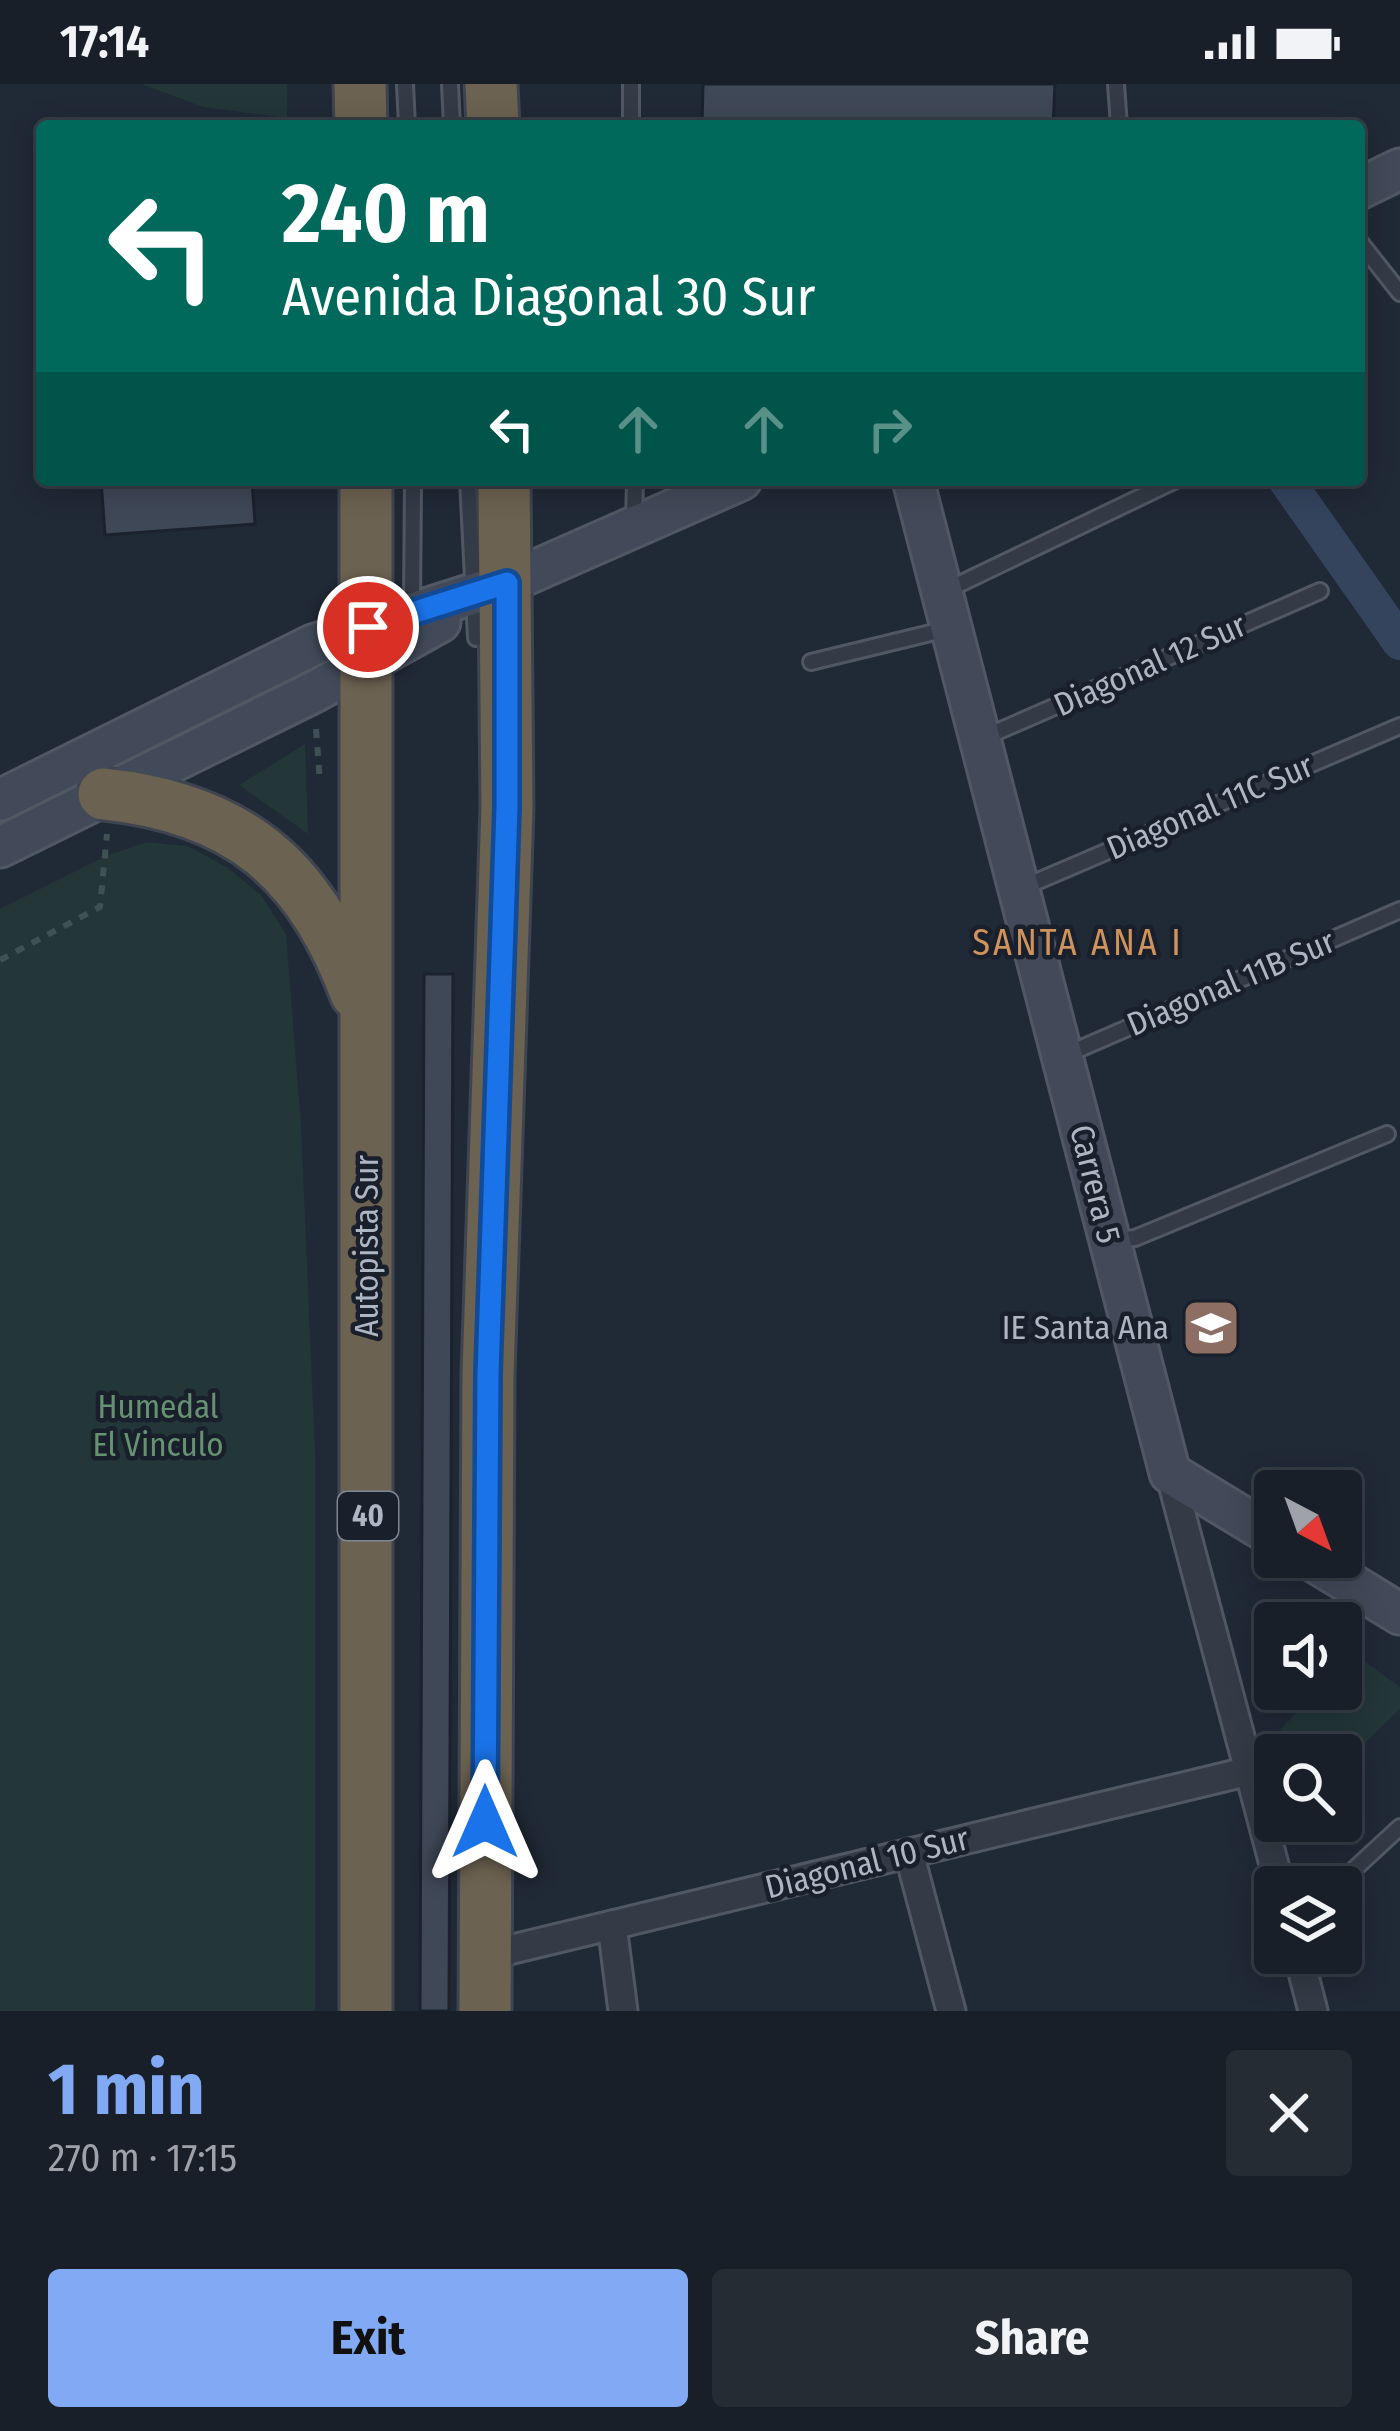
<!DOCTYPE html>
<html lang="en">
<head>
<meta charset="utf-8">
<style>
  :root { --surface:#181f28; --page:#252c34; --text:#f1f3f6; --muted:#9fa2a8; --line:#363d45; --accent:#82aaf4 }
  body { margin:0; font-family:"Fira Sans Condensed",sans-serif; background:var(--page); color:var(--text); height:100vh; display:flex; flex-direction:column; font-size:45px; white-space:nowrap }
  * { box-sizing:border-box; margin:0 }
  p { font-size:39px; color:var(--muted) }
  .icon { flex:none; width:66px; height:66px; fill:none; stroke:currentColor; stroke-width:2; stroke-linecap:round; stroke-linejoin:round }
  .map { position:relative; height:1927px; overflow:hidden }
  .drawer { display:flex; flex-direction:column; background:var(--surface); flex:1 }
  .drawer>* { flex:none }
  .top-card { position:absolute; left:36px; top:36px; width:1329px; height:366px; border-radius:12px; box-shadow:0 6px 30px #0003,0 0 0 3px var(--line); background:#00695c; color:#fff; overflow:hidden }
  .needle { width:78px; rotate:139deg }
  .tools { position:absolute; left:1254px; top:1386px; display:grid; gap:24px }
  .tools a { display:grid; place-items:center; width:108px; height:108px; border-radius:12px; background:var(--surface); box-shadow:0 6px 30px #0003,0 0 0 3px var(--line); font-size:60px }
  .pin { position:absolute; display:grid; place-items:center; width:102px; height:102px; color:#fff; margin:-51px; border:6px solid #fff; border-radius:50%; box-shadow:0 3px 12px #0007 }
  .me { position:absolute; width:132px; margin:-66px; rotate:0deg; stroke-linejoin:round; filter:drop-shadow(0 0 9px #0008) }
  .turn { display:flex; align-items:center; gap:42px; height:252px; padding:0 48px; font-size:54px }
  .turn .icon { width:156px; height:156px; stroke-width:2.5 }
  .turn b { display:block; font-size:84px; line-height:102px }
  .lanes { display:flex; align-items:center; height:114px; padding:0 48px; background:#0003; justify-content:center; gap:60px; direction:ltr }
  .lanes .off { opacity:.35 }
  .round { display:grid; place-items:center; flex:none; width:126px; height:126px; border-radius:12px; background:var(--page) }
  .summary { display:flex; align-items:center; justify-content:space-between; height:204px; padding:0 48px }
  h1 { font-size:72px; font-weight:700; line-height:90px; color:var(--accent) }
  .primary-button { display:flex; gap:24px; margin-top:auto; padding:24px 48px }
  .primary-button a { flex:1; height:138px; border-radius:12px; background:var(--accent); color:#111; font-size:48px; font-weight:700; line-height:138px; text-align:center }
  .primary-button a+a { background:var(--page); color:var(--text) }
  .status { display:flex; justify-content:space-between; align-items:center; height:84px; padding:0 60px; background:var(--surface); direction:ltr }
  .status svg { height:33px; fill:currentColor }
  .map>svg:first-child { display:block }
  .green { fill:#233638 }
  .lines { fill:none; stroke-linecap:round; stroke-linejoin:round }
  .canal { stroke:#34445d; stroke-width:36 }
  .building { fill:#3f4857; stroke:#1b222d; stroke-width:3 }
  .lane-casing { stroke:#515864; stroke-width:20 }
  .street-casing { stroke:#515864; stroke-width:33 }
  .secondary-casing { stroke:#515864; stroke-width:45 }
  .highway-casing { stroke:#3e4551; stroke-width:57 }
  .path { stroke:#405154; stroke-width:6; stroke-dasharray:9 9; stroke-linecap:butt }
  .lane { stroke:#343b46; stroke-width:14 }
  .street { stroke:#343b46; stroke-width:27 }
  .secondary { stroke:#424a59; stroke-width:39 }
  .highway { stroke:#6c6251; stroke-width:51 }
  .route-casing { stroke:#114b97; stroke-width:30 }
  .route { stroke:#1a73e8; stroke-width:21 }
  .labels { text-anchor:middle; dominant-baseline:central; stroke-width:9; stroke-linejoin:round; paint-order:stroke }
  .shield { fill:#19202b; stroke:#818895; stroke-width:3 }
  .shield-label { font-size:30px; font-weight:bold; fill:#aeb5c3 }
  .street-label { font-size:33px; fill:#aeb5c3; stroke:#19202b }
  .poi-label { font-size:33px; fill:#aeb5c3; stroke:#19202b; text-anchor:end }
  .park-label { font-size:33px; fill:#669272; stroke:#19202b }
  .neighbourhood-label { font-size:36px; letter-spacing:3px; fill:#cf935d; stroke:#19202b }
</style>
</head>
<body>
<div class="status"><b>17:14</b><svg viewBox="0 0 49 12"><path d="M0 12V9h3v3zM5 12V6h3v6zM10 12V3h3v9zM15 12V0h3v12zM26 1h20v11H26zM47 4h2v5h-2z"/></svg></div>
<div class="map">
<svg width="1400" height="1927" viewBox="0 0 1400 1927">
  <rect width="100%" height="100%" fill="#202936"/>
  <g class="green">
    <polygon points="141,0 287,0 287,34 203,23"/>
    <polygon points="305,660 308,750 239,701"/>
    <polygon points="147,758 188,762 228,784 261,811 286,850 301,1041 315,1368 315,1927 0,1927 0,825 108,771"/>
    <polygon points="1354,1570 1400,1603 1400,1625 1341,1682 1341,1671 1280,1671 1275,1651 1320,1605 1341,1605 1341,1583"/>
  </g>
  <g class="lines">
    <polyline class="canal" points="1286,396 1400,558"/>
  </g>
  <g class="building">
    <polygon points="703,0 1055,0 1053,42 702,42"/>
    <polygon points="101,396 252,396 255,440 105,451"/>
    <polygon points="424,890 453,890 449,1927 420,1927"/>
  </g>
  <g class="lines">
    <defs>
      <g id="lane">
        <polyline points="405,0 407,42"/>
        <polyline points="450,0 452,42"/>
        <polyline points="631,0 631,42"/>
        <polyline points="1116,0 1119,42"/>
        <polyline points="1359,157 1400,209"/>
        <polyline points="468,396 476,554"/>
        <polyline points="634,438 635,396"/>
        <polyline points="947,506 1176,396"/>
        <polyline points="412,523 413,396"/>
        <polyline points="811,578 947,545"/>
        <polyline points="985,653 1320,507"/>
        <polyline points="1024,803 1400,642"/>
        <polyline points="1063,972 1400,826"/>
        <polyline points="1115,1156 1135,1154 1387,1050"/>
        <polyline points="1335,1803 1400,1743"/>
      </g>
      <g id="street">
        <polyline points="1170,1389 1280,1803"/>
        <polyline points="909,1769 951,1927"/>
        <polyline points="612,1841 623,1927"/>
        <polyline points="1298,1869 1313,1927"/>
        <polyline points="484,1872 1249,1687"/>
      </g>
      <g id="secondary">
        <polyline points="1359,105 1400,85"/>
        <polyline points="913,396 1170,1389 1275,1453"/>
        <polyline points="0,716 313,561 507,499 741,396"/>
        <polyline points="0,763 314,608 440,538"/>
        <polyline points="1307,1473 1400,1530"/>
      </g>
      <g id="highway">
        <polyline points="360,0 361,42"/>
        <polyline points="491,0 493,42"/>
        <path d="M104 710C237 724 310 784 356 909"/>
        <polyline points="366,1927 366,396"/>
        <polyline points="485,1927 488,1290 507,724 504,396"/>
      </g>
    </defs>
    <use href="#lane" class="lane-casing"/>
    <use href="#street" class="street-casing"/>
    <use href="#secondary" class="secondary-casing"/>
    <use href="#highway" class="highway-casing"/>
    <g class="path">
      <polyline points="316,645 320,698"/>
      <polyline points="0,876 100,823 107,750"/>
    </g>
    <use href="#lane" class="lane"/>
    <use href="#street" class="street"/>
    <use href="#secondary" class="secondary"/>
    <use href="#highway" class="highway"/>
  </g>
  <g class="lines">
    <defs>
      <polyline id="route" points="368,543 507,499 507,724 488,1289 485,1738"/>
    </defs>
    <use href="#route" class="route-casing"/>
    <use href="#route" class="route"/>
  </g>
  <defs>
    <symbol id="school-square" viewBox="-11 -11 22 22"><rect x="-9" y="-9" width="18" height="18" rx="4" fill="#8d6e63" stroke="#19202b"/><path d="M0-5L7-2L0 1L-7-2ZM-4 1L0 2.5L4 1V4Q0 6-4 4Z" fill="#fff"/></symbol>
  </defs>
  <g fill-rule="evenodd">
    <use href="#school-square" x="1178" y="1211" width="66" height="66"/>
  </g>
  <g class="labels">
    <rect class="shield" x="338" y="1408" width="60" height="48" rx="9"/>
    <g class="shield-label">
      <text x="368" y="1432">40</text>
    </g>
    <g class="street-label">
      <text transform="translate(1150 581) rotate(-24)">Diagonal 12 Sur</text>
      <text transform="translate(1210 723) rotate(-23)">Diagonal 11C Sur</text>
      <text transform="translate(1231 899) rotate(-23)">Diagonal 11B Sur</text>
      <text transform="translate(1095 1100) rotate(76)">Carrera 5</text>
      <text transform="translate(367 1162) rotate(-90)">Autopista Sur</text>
      <text transform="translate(867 1779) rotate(-14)">Diagonal 10 Sur</text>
    </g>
    <g class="poi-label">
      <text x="1169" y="1244">IE Santa Ana</text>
    </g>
    <g class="park-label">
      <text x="158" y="1323">Humedal<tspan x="158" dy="38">El Vinculo</tspan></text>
    </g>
    <g class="neighbourhood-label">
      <text x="1078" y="859">SANTA ANA I</text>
    </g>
  </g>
</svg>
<div class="tools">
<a><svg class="needle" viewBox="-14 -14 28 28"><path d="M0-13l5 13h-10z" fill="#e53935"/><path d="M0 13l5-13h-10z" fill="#9fa2a8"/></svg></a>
<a><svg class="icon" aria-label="sound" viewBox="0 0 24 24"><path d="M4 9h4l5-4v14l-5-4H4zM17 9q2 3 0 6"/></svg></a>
<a><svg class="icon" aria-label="search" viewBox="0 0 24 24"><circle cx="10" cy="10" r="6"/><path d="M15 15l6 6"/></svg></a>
<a><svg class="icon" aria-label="layers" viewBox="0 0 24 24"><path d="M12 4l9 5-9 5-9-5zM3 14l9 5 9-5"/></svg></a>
</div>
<div class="pin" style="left:368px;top:543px;background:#d93025"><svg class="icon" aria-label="arrive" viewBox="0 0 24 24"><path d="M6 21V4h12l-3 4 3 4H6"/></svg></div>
<svg class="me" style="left:485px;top:1738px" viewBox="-20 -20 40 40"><path d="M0-17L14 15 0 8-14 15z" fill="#1a73e8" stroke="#fff" stroke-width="4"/></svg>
<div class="top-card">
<div class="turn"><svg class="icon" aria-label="left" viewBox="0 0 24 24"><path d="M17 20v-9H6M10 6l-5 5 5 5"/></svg><div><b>240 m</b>Avenida Diagonal 30 Sur</div></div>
<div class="lanes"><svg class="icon" aria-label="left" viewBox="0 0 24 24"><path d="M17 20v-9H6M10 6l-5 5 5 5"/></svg><svg class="icon off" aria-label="ahead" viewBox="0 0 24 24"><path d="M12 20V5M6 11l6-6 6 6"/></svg><svg class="icon off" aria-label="ahead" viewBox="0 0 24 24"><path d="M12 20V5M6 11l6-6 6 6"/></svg><svg class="icon off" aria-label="right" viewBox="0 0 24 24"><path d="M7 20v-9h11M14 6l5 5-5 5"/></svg></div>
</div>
</div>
<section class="drawer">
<div class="summary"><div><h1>1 min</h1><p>270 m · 17:15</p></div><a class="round"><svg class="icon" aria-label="close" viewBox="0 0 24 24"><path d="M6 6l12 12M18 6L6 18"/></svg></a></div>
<div class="primary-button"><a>Exit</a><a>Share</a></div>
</section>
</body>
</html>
